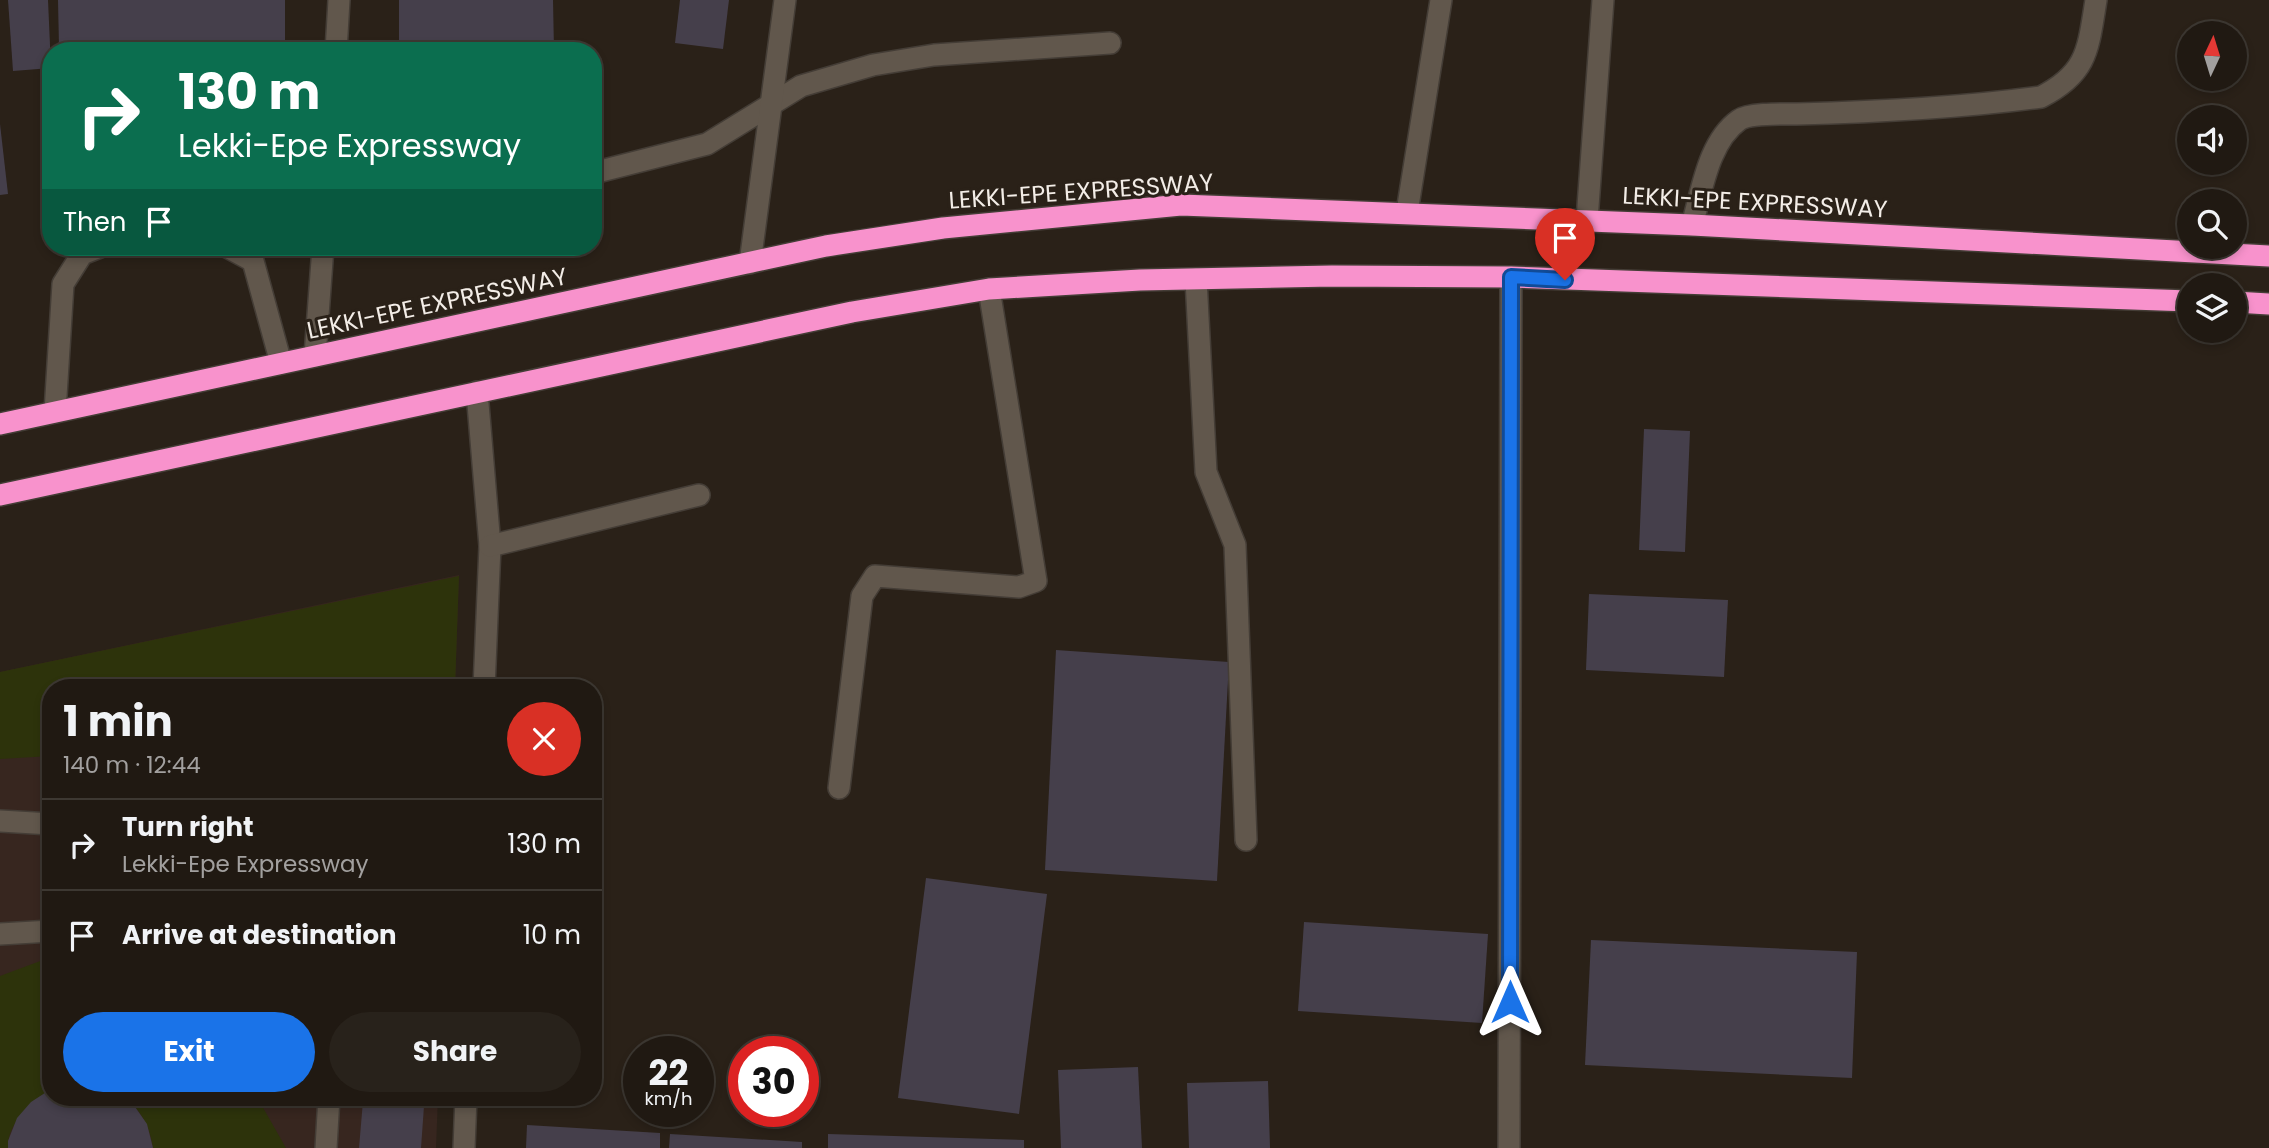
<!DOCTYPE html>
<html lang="en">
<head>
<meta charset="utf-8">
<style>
  :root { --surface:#201912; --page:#28221b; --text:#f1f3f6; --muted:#a2a09f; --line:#3d3832; --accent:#1a73e8 }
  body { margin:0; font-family:Poppins,sans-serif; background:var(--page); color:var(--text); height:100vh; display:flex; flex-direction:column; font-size:26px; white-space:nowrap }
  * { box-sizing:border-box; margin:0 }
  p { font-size:23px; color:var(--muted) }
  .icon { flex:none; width:38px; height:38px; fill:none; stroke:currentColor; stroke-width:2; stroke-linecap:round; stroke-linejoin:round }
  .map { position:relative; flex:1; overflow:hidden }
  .side { position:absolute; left:42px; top:679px; width:560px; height:427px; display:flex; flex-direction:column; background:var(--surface); border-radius:28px; box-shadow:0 4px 10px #0003,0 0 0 2px var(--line) }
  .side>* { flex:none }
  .hud { position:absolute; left:42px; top:42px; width:560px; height:214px; border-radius:28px; box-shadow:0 4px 10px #0003,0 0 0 2px var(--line); background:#0b6e4f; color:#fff; overflow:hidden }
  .needle { width:46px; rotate:4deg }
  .fabs { position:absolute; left:2177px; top:21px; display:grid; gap:14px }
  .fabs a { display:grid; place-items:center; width:70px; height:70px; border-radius:50%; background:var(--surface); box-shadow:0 4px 10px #0003,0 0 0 2px var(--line); font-size:35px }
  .speed { position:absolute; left:623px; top:1036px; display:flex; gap:14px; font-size:35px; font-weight:700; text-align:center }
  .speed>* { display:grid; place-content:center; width:91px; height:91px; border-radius:50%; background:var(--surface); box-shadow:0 4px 10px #0003,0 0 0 2px var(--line); line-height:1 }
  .speed small { font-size:18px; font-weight:400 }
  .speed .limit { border:10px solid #d22; background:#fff; color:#111 }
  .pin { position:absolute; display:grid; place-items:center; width:60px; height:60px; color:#fff; margin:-72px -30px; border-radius:50% 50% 50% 0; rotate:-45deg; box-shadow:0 0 7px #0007 }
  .pin .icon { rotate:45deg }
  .me { position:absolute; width:77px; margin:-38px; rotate:0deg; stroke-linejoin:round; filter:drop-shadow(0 0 5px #0008) }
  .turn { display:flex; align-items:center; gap:24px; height:147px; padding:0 21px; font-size:32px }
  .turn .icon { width:91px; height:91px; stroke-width:2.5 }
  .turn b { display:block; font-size:49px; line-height:60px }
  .then { display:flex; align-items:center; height:66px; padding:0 21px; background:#0003; gap:14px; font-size:26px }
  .round { display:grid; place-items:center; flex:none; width:74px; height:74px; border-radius:37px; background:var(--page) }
  .summary { display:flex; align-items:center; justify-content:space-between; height:119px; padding:0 21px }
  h1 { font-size:42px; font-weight:700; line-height:52px }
  .button { display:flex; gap:14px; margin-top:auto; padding:14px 21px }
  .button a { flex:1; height:80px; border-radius:42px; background:var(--accent); color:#fff; font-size:28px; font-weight:700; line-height:80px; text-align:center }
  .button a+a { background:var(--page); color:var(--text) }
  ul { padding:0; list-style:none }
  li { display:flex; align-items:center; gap:21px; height:91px; padding:0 21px; border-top:2px solid var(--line) }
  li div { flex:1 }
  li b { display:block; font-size:26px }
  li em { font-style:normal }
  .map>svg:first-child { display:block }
  .education { fill:#37261f }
  .green { fill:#2d330b }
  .building { fill:#453f4b }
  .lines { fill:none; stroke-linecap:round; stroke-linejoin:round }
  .minor-casing { stroke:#443d36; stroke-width:24 }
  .highway-casing { stroke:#443d36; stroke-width:24 }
  .minor { stroke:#61574c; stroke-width:21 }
  .highway { stroke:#f892cc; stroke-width:21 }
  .route-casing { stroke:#114b97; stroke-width:18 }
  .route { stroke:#1a73e8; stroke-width:12 }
  .labels { text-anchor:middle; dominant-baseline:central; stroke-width:6; stroke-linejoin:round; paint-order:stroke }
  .street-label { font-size:24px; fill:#f3ede7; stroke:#2a2118 }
</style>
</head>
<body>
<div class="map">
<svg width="2269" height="1148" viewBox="0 0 2269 1148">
  <rect width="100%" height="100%" fill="#2a2118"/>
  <polygon class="education" points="459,575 455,688 51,688 51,1097 438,1097 436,1148 0,1148 0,672"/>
  <g class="green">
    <polygon points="459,576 455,688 51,688 51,756 0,759 0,672"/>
    <path d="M43 960H51V1089C33 1105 7 1121 8 1148H0V976Z"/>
    <path d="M123 1097H257L286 1148H153C150 1127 141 1109 123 1097Z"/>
  </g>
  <g class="building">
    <polygon points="8,0 48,0 51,68 13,71"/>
    <polygon points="58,0 285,0 285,45 59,47"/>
    <polygon points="399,0 553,0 554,51 399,51"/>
    <polygon points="680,0 729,0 723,49 675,43"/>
    <polygon points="0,124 8,194 0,195"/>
    <polygon points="1644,429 1690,431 1685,552 1639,550"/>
    <polygon points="1589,594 1728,600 1724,677 1586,670"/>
    <polygon points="1056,650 1229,662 1217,881 1045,870"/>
    <polygon points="926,878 1047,894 1019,1114 898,1098"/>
    <polygon points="1304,922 1488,934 1482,1023 1298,1011"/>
    <polygon points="1591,940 1857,952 1852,1078 1585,1065"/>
    <polygon points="1138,1067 1142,1148 1061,1148 1058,1070"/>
    <polygon points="1268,1081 1270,1148 1189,1148 1187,1083"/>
    <polygon points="51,1089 51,1097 123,1097 133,1104 147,1124 153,1148 8,1148 8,1141 17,1118 31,1102"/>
    <polygon points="363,1101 424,1106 421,1148 359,1148"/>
    <polygon points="527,1125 660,1133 660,1148 526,1148"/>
    <polygon points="670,1134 802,1142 802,1148 669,1148"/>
    <polygon points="828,1134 1024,1140 1024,1148 828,1148"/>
  </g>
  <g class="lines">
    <defs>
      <g id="minor">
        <polyline points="336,51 339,0"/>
        <polyline points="593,173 707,144 801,86 873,65 934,55 1110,43"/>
        <polyline points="1407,212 1441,0"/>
        <polyline points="1587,220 1603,0"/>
        <path d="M1692 225C1702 191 1708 142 1739 120 1749 113 1783 114 1797 114 1878 112 1960 108 2041 97 2088 73 2088 49 2096 0"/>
        <polyline points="227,247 253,261 281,363"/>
        <polyline points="750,263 785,0"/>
        <polyline points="1196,279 1206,472 1235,545 1246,840"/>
        <polyline points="315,356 323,247"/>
        <polyline points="477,392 490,546 484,688"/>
        <polyline points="55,412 63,284 82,254 100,247"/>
        <polyline points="490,546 699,495"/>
        <polyline points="839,788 862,596 875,576 1019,587 1036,581 989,289"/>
        <polyline points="0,821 51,824"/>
        <polyline points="0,934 51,931"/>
        <polyline points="326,1148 329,1097"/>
        <polyline points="464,1148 466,1097"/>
        <polyline points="1509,1148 1511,277"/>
      </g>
      <g id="highway">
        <polyline points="2235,302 2269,304"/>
        <polyline points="0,424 826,246 943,228 1181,205 1692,225 2269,256"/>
        <polyline points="0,495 852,312 989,289 1140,280 1332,276 1511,277 2189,301"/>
      </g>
    </defs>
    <use href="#minor" class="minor-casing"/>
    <use href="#highway" class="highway-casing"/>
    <use href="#minor" class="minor"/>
    <use href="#highway" class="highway"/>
  </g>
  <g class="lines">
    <defs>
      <polyline id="route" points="1510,1002 1511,277 1565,280"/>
    </defs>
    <use href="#route" class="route-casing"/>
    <use href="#route" class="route"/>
  </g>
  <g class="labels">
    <g class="street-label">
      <text transform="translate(1081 191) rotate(-4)">LEKKI-EPE EXPRESSWAY</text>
      <text transform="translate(1755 202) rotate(3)">LEKKI-EPE EXPRESSWAY</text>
      <text transform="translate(437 303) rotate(-12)">LEKKI-EPE EXPRESSWAY</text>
    </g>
  </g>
</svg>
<div class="fabs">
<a><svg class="needle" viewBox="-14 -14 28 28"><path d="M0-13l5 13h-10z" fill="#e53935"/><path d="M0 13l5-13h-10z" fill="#a2a09f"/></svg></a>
<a><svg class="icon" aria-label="sound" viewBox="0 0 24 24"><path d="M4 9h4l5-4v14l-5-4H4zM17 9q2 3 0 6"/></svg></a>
<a><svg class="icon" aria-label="search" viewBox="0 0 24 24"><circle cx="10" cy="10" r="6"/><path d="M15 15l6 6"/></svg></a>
<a><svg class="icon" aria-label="layers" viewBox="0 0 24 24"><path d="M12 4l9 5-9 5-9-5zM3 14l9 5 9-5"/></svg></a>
</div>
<div class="speed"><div>22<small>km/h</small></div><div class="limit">30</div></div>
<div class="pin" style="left:1565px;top:280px;background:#d93025"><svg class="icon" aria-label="arrive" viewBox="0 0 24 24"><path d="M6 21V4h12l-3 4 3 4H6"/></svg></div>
<svg class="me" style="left:1510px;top:1002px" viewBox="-20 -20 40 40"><path d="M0-17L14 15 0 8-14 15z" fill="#1a73e8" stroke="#fff" stroke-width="4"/></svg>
<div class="hud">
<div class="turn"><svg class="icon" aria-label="right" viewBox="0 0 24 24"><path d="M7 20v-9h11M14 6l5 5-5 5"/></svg><div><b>130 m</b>Lekki-Epe Expressway</div></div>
<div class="then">Then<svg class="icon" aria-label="arrive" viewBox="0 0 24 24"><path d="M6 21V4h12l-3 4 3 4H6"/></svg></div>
</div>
<section class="side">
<div class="summary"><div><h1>1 min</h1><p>140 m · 12:44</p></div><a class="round" style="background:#d93025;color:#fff"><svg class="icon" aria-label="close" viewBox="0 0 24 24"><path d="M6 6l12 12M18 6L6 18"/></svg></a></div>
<ul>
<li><svg class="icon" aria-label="right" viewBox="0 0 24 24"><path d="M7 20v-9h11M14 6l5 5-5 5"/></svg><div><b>Turn right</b><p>Lekki-Epe Expressway</p></div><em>130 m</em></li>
<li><svg class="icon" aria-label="arrive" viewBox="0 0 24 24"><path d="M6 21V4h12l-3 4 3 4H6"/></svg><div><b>Arrive at destination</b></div><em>10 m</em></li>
</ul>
<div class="button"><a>Exit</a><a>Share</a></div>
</section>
</div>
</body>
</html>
